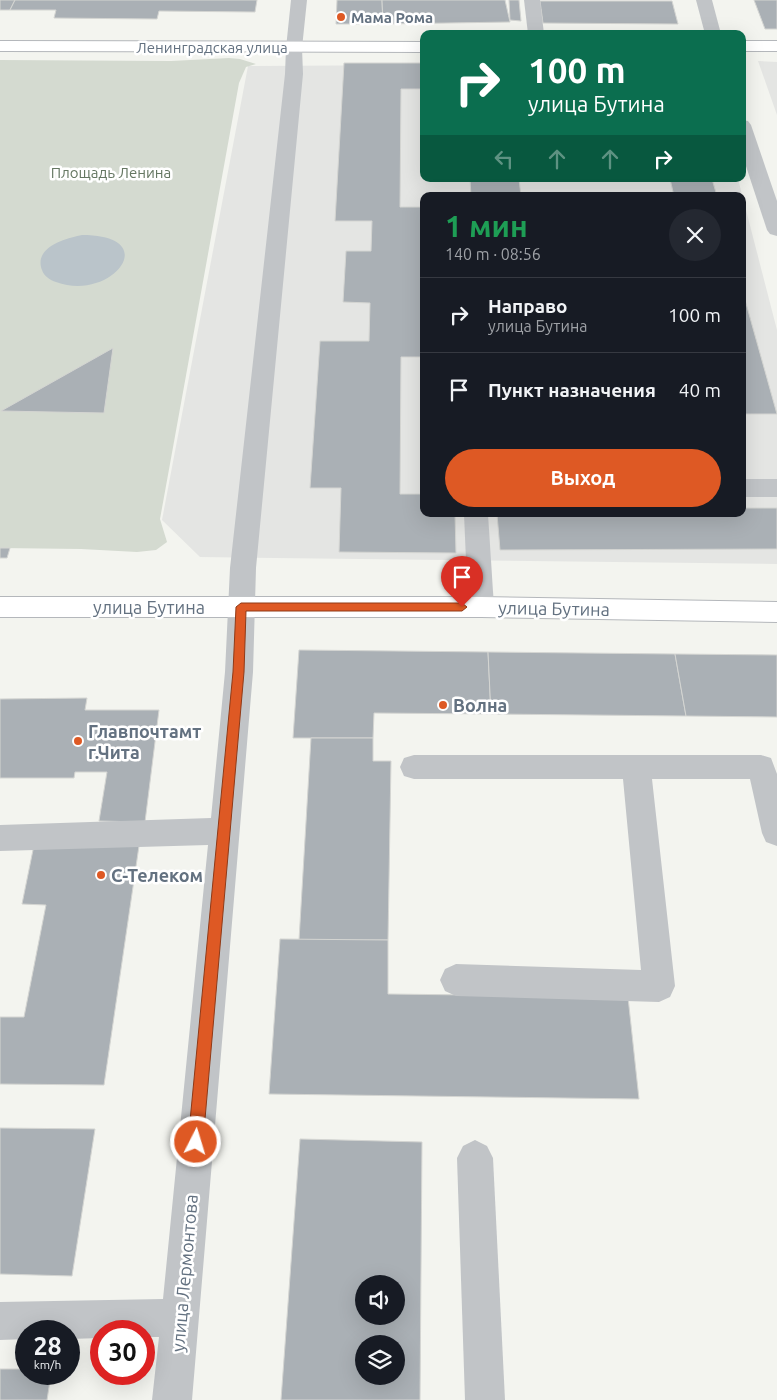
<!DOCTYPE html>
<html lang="ru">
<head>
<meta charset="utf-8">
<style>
  :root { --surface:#171b24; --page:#242831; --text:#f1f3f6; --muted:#9ea1a6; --line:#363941; --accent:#de5924 }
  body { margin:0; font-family:Ubuntu,sans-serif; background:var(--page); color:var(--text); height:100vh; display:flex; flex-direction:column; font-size:19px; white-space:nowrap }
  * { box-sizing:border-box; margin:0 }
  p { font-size:16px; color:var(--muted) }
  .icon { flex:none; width:28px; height:28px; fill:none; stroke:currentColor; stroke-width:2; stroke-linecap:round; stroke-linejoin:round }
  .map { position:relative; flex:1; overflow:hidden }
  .panel { position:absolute; left:420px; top:192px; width:326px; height:325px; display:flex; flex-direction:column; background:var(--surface); border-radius:10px; box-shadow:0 5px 20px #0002 }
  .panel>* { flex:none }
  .guide { position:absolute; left:420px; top:30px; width:326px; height:152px; border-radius:10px; box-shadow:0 5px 20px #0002; background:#0b6e4f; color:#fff; overflow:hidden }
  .controls { position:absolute; left:355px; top:1275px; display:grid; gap:10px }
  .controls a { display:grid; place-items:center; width:50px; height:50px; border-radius:50%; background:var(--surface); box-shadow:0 5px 20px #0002; font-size:25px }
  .speed { position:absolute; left:15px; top:1320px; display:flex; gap:10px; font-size:25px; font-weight:700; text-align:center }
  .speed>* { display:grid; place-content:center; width:65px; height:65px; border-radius:50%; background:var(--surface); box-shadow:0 5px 20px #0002; line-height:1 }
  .speed small { font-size:12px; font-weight:400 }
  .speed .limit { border:8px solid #d22; background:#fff; color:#111 }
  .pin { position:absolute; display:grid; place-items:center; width:42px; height:42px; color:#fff; margin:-51px -21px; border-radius:50% 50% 50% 0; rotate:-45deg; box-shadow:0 0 5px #0007 }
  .pin .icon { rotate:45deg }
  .me { position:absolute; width:55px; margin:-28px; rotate:5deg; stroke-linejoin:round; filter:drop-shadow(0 0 4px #0008) }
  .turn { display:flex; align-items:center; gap:18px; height:105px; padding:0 25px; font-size:22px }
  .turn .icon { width:65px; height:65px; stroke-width:2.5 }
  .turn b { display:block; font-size:35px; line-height:42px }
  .lanes { display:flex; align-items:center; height:48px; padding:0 25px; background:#0003; justify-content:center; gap:25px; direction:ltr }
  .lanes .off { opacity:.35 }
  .round { display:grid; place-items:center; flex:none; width:52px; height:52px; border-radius:26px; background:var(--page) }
  .head { display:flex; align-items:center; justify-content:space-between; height:85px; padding:0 25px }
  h1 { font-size:30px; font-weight:700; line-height:38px; color:#1e9e55 }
  .button { display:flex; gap:10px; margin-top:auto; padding:10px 25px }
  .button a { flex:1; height:58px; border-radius:30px; background:var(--accent); color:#fff; font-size:20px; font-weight:700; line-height:58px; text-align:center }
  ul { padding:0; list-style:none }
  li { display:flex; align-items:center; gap:15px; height:75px; padding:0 25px; border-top:1px solid var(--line) }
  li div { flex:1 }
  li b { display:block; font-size:19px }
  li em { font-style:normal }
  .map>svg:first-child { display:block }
  .built { fill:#e4e5e3; fill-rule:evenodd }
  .green { fill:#d4dad0 }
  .water { fill:#bac4ca }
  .building { fill:#aab0b5; stroke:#d4d5d2; fill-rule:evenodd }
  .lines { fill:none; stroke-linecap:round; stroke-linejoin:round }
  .major-casing { stroke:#b4b7bb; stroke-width:2 }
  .minor { fill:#c1c4c7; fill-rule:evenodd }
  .major { fill:#fff; fill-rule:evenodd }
  .route { fill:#de5924; stroke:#903a17 }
  .poi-dot { fill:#de5924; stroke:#fff; stroke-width:2 }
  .labels { text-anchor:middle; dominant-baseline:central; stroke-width:5; stroke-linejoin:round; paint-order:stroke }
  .far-poi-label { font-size:15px; font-weight:bold; fill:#637180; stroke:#fff; text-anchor:start }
  .far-street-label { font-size:15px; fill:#637180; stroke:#fff }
  .far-park-label { font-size:15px; fill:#657762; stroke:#fff }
  .street-label { font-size:18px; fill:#637180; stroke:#fff }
  .poi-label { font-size:18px; font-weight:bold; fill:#637180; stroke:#fff; text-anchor:start }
</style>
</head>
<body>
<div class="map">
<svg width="777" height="1400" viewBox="0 0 777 1400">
  <rect width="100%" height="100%" fill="#f3f4ef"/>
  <g class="built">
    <polygon points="758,61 777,62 777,115"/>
    <path d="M424 65V179H738L777 330V564L200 557 162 520 248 66ZM424 196H742V514H424Z"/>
  </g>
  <polygon class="green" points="229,58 240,59 256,64 246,67 239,83 160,519 167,542 156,550 137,552 81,549 0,548 0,60 171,61"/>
  <path class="water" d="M82 235C165 235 111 303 56 282 50 280 44 276 42 270 33 247 67 238 82 235Z"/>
  <g class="building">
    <polygon points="0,0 15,0 10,10 0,10"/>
    <polygon points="15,0 257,0 255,12 159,11 157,19 54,18 56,10 10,10"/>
    <polygon points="337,0 382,0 383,24 336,24"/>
    <polygon points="382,0 505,0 510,22 383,24"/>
    <polygon points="509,0 519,0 521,21 510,20"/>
    <polygon points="754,0 777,0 777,29 765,29"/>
    <polygon points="540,1 672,1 678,24 543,23"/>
    <polygon points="344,63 424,63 424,89 401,89 400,207 424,207 424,357 401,357 400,494 424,494 424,514 455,514 456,553 339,552 341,488 310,488 320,341 369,341 370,303 343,302 346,251 371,251 372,221 335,221"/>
    <polygon points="470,179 519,179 521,196 471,196"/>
    <polygon points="670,179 712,179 717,196 674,196"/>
    <polygon points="742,289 777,414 742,414"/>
    <polygon points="113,348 104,413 1,411"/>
    <polygon points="742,508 777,508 777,549 500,550 497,514 742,514"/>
    <polygon points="0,548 10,548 7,558 0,558"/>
    <polygon points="299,650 488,652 491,714 374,713 373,738 293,738"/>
    <polygon points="488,652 675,654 686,716 491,714"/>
    <polygon points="675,654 777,655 777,717 686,716"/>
    <polygon points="87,698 85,710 159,710 145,822 99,821 107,772 75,772 74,778 0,778 0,699"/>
    <polygon points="311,738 373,738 373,761 391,761 388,940 299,940"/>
    <polygon points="34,845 139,846 104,1085 0,1084 0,1017 24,1017 46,905 22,904"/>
    <polygon points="280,939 388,940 388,994 628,997 639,1099 269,1094"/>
    <polygon points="0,1128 95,1129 72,1276 0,1274"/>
    <path d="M300 1139 422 1142 420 1400H281ZM364 1284H396V1316H364ZM364 1344H396V1376H364Z"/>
    <polygon points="0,1369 26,1369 26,1374 51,1374 47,1400 0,1400"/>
  </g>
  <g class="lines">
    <defs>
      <g id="major">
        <polygon points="0,41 424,42 424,52 0,51"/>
        <rect x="742" y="41" width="35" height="10"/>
        <polygon points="0,597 481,597 777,602 777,622 481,617 0,617"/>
      </g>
    </defs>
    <use href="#major" class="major-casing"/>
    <g class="minor">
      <polygon points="291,0 307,0 302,48 303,74 256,568 253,672 192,1400 152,1400 159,1337 144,1337 144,1331 101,1331 101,1338 69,1339 69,1331 26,1331 26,1339 0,1340 0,1302 163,1299 208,845 0,851 0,825 211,818 225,672 230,568 285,74 286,48"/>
      <polygon points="524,0 540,0 544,34 528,34"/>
      <polygon points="696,0 712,0 721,34 705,34"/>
      <polygon points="742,120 748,121 751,125 777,201 777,236 770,234 767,230 742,154"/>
      <rect x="742" y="479" width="35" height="18"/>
      <polygon points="464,514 488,514 494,607 490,614 481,617 472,614 468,607"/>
      <polygon points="414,755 761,755 771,758 777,774 777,846 766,842 762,833 750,779 652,779 675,986 670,997 659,1002 456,996 445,991 440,980 445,969 456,964 641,970 623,779 414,779 404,776 400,767 404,758"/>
      <polygon points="475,1140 487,1146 493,1158 505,1400 465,1400 457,1158 463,1146"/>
    </g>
    <use href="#major" class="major"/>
  </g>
  <polygon class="route" points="241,603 462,603 467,607 462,611 246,611 244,672 203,1142 201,1148 196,1150 191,1148 188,1142 233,672 236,607"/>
  <g class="poi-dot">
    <circle cx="341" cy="17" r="5"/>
    <circle cx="443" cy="705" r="5"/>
    <circle cx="78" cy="741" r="5"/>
    <circle cx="101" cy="875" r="5"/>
  </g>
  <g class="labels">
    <g class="far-poi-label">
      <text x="351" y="17">Мама Рома</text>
    </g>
    <g class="far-street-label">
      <text x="212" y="47">Ленинградская улица</text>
    </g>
    <g class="far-park-label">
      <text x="111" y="172">Площадь Ленина</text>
    </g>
    <g class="street-label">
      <text x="149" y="607">улица Бутина</text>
      <text transform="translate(554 608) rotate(1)">улица Бутина</text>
      <text transform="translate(184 1273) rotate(-85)">улица Лермонтова</text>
    </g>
    <g class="poi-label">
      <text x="453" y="705">Волна</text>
      <text x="88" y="731">Главпочтамт<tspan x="88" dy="21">г.Чита</tspan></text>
      <text x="111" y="875">С-Телеком</text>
    </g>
  </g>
</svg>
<div class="controls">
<a><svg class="icon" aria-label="sound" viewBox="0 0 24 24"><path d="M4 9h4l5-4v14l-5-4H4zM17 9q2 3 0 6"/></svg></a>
<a><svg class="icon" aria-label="layers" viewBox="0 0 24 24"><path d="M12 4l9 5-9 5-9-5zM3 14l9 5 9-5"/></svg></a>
</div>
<div class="speed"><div>28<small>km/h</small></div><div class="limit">30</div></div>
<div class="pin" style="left:462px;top:607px;background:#d93025"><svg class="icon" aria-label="arrive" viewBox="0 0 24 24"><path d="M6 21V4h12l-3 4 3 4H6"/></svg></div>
<svg class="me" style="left:196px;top:1142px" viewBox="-20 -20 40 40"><circle r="17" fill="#de5924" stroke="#fff" stroke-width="3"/><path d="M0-11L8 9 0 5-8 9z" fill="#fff"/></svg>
<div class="guide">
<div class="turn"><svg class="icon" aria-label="right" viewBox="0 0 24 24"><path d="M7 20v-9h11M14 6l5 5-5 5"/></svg><div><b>100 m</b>улица Бутина</div></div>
<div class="lanes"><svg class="icon off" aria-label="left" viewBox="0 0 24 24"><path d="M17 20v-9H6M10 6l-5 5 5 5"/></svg><svg class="icon off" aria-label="ahead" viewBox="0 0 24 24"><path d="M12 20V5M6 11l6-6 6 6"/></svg><svg class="icon off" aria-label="ahead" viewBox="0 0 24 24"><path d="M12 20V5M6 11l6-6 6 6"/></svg><svg class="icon" aria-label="right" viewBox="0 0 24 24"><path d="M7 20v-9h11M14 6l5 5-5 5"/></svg></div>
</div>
<section class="panel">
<div class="head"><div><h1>1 мин</h1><p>140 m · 08:56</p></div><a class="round"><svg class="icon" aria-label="close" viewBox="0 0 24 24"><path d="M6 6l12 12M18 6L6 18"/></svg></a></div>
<ul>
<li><svg class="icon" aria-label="right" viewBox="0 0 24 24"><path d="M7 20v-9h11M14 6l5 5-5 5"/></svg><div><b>Направо</b><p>улица Бутина</p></div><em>100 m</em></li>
<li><svg class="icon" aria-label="arrive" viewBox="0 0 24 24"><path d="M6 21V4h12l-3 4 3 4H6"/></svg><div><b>Пункт назначения</b></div><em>40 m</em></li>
</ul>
<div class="button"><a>Выход</a></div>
</section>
</div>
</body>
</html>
